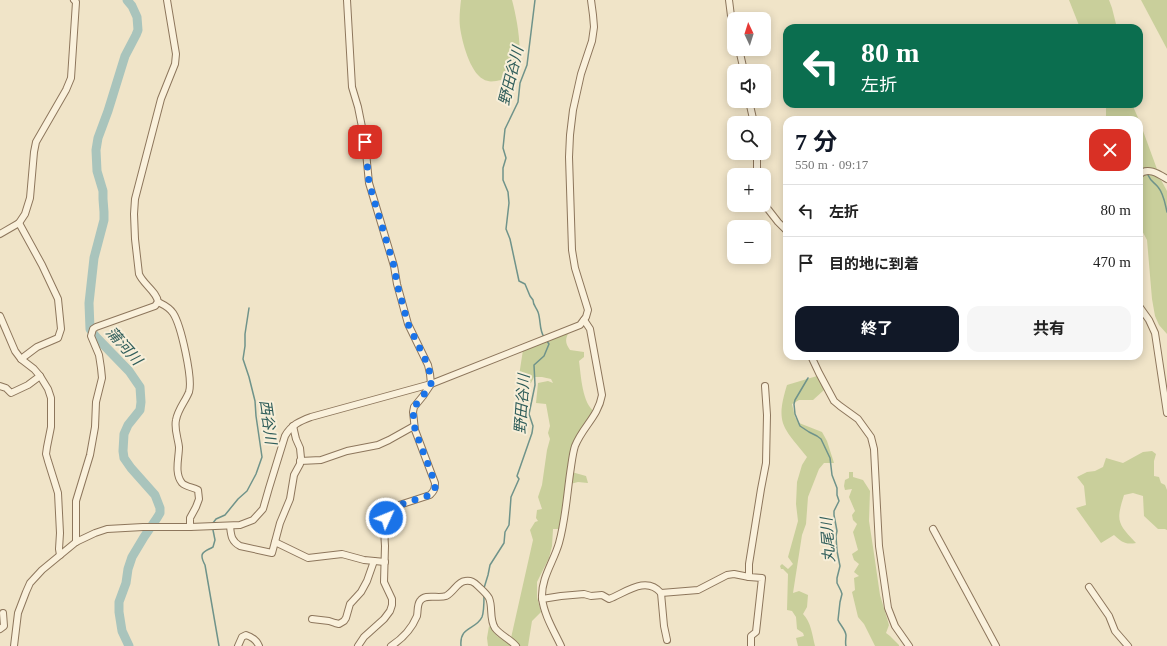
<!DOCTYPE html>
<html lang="ja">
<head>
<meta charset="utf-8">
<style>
  :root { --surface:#fff; --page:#f6f6f6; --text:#222; --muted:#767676; --line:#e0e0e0; --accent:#111827 }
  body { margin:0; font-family:"Times New Roman","Noto Sans JP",serif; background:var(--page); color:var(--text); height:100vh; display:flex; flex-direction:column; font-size:15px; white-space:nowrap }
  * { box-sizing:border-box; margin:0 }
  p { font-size:13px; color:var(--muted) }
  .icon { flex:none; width:22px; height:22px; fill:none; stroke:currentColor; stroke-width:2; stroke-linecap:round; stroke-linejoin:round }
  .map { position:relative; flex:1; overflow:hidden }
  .details { position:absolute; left:783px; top:116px; width:360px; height:244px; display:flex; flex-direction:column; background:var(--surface); border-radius:12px; box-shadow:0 2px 10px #0003 }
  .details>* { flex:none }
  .banner { position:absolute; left:783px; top:24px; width:360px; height:84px; border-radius:12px; box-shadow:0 2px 10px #0003; background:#0b6e4f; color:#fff; overflow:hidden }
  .needle { width:26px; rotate:356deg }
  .tools { position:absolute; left:727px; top:12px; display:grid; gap:8px }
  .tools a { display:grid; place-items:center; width:44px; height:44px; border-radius:8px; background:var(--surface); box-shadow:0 2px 10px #0003; font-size:20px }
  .pin { position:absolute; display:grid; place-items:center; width:34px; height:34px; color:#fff; margin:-17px; border-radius:8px; box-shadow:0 2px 6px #0006 }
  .me { position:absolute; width:44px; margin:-22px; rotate:46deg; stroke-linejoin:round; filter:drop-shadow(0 0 3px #0008) }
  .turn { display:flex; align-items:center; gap:14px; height:84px; padding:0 12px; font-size:18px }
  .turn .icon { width:52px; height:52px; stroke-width:2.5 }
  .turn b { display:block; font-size:28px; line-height:34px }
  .round { display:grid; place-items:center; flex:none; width:42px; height:42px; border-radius:12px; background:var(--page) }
  .overview { display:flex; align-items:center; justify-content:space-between; height:68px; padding:0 12px }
  h1 { font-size:24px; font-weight:700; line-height:30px; color:var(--accent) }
  .primary-button { display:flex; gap:8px; margin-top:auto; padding:8px 12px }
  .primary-button a { flex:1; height:46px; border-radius:12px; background:var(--accent); color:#fff; font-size:16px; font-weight:700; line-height:46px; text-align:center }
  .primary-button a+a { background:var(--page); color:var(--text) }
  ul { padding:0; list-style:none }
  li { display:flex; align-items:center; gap:12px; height:52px; padding:0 12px; border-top:1px solid var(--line) }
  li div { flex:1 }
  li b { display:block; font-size:15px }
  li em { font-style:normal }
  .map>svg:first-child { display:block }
  .green { fill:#c9cf9b }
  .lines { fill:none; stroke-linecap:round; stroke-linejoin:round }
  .stream { stroke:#6f938a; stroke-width:1.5 }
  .river { stroke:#a9c4bc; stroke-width:9 }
  .minor-casing { stroke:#8d765c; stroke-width:8 }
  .minor { stroke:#faf1dc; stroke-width:6 }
  .route { stroke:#1a73e8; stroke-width:7; stroke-dasharray:0 12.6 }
  .labels { text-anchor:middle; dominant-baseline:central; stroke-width:4; stroke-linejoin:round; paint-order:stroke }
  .water-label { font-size:15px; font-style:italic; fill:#2f5d5a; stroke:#f7eed8 }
</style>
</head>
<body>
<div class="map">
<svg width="1167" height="646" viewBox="0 0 1167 646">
  <rect width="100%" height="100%" fill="#f0e4c8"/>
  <g class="green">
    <path d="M461 0H512C517 19 524 54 516 72 513 79 507 79 501 80 495 81 489 83 483 79 470 72 462 42 460 27 459 19 460 9 461 0Z"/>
    <polygon points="1069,0 1109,0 1112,8 1117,28 1080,28"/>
    <polygon points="1141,0 1167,0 1167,49"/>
    <polygon points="1106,104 1132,104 1139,120 1106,120"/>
    <polygon points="1139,120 1161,180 1167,191 1167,334 1159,325 1155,316 1152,299 1147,240 1139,225"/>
    <path d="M569 332C565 339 565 343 570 350L584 352V357L579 361C581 375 582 404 595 412L581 429 572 449 568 471 586 476 588 483 578 482 566 485 560 529H553L552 546 549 558 537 582V597L541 612 532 621 528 646H488L487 638 489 626 497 636 507 643 511 638 533 540 530 530 535 522 538 521 536 518 537 510 542 509 538 497 542 485 547 450 550 439 548 433 550 426 546 404 536 403 538 383 548 381 553 383 551 379 542 377H534L531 383 526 384 516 395 523 350Z"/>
    <path d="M817 376 824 390 813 400H799L792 404 795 417 799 423 822 432 827 441 834 463H824L819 469 808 497 806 524 802 535 793 593 799 591 808 595 807 607 803 614C811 622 812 634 815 646H798L796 638 804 636 803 633 797 629 796 617 792 611 787 610 788 574 783 569H781L780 566 782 564 788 569 793 564 788 557 798 521 796 504 797 482 802 465 807 457C783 427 775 424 787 385Z"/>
    <path d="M1152 451 1156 454 1154 461V476L1159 477 1161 483 1165 485 1167 490V530L1165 529H1158L1144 516 1143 496 1133 493 1124 495C1116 521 1117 523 1136 543 1125 545 1122 542 1114 535L1101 543 1076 508 1086 505 1084 486 1077 477 1087 472 1095 471 1103 467 1106 458 1123 463 1143 452Z"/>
    <polygon points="849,472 853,472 853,477 863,480 870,491 869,521 873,547 880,595 889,625 886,633 890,636 899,645 899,646 875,646 864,624 858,617 852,592 855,590 854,578 859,576 854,572 859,564 854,560 852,554 858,550 853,532 857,524 853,520 852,515 855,511 849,497 852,489 845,490 844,486 845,480 849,478"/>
  </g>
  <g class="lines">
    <g class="stream">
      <path d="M535 0 527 65 520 83 518 102 505 129 503 148 506 158 503 168V180L508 192 509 203 506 229 510 239 519 281 525 284 530 296 533 300C533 305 536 307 538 312 541 320 539 330 544 337"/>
      <path d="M1148 175C1151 182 1154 182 1158 187 1164 194 1165 204 1167 212"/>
      <path d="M808 378 795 400 794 404 795 414 800 426 809 432 817 436 821 439 830 458 832 475 837 488V495L839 501 834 511V515L837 531 836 536 837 551 840 566 837 578V583L841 591 842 594 840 602 838 620C840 625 845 629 846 635 846 639 845 643 846 646"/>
      <polyline points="213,523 216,519 225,515 238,499 247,491 256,474 262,457 256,416 255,401 249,377 243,359 245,346 245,334 249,308"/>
      <path d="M213 530 215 540 213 547C204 552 198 552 205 565L219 646"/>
      <polyline points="484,588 488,575 490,565 504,543 505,532 509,525 511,497 519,479 517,476 532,433 533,426 529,414 535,385 534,365 544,356 549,344 546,340"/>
      <path d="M461 646C459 626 476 630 482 617 484 612 484 602 484 595"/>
    </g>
    <polyline class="river" points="127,0 132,6 137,17 138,30 136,35 125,56 108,111 98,138 96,150 97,171 103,191 103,199 104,212 104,220 94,258 89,303 90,329 96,337 129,371 140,387 141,402 140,410 128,425 124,434 123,451 124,458 131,468 155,495 160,508 160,513 157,518 144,537 132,557 128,569 126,583 119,602 119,612 122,631 129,646"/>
    <defs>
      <g id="minor">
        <path d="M167 0 176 54 175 64 161 99 135 199 134 214 135 239 139 274C143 284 157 292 158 302 164 305 169 307 173 313 181 325 193 379 189 392 185 402 178 409 176 420 174 429 178 438 179 447 179 458 174 473 182 483 186 487 193 487 198 490L199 499 196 507 190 518V527"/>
        <path d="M347 0 352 87 358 107 365 142 369 183 394 266 397 284 408 324 428 365 430 374 431 384 423 396 414 407 413 412 415 430 435 483C435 489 434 491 430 495L393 507 387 513 384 530 385 546 384 582 392 599V605L390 611 384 619 364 637 358 646"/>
        <polyline points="729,0 731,16 734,24"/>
        <polyline points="739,49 744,71"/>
        <polyline points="749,101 754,123"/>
        <polyline points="757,153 757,175"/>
        <path d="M1139 175C1147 166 1159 174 1167 179"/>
        <polyline points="764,204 778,222 787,231"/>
        <polyline points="19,223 42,265 58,299 61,329 58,338 37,347 21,359"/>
        <polyline points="0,234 19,223 25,214 30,198 34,152 36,142 66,90 71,78 76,2 74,0"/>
        <polyline points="1139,306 1149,320 1155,333 1167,413"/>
        <polyline points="0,316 15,351 21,359 34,369 40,376 48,389 51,398 51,427 47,447 46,454 48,461 58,493 60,533 59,549 60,555"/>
        <polyline points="811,356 819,373 834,401 840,406 858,419 871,437 874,449 879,546 888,608 895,626 909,646"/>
        <polyline points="0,386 6,388 11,393 28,385 40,376"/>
        <polyline points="300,461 321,460 347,451 378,445 389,440 414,426"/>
        <path d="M230 526C231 535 231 541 240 546L272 553 280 523 290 499 294 475 300 464 301 458 300 448 296 439 293 426"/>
        <polyline points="933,529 996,646"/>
        <polyline points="76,542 76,501 90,455 95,427 96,402 102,378 101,368 99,355 91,336 93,329 96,327 155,306 158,302"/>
        <polyline points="275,542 308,558 342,554 364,560 385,562"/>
        <polyline points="1089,587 1109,616 1115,631 1128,646"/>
        <polyline points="661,593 698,590 727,575 734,574 749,577"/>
        <path d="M542 599 561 596 584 594 591 596 602 595 609 599C625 593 646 575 661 593L664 626 667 640"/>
        <polyline points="312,619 329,621 335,623 339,624 344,621 346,618 350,604 361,592 367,581 374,561"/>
        <polyline points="0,629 4,626 3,613"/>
        <path d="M14 646 18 613 26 592 30 583 42 570 76 542 95 533 107 529 143 527H190L240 525 253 520 263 509 269 488 285 436C291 425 300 421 311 417L431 384 580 325 586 317 588 310 575 268 572 250 569 157 570 135 573 110 581 74 592 41 594 27 593 15 591 0"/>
        <path d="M238 646 242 637 246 635C252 637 257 641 259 646"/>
        <path d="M391 646C402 639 412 628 417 616 418 611 417 605 420 601 425 593 438 599 446 596 454 592 457 582 465 581 471 580 474 582 478 586 482 590 486 593 489 598 493 607 489 619 495 628 500 635 510 639 516 646"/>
        <path d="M561 646C554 631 544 615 542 598 541 578 554 561 559 543 566 518 567 492 571 467 572 460 573 452 575 446 583 426 598 417 602 395L590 329 584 320"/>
        <polyline points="751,646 751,636 756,632 762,578 749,577 749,564 761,489 766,463 767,415 765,386"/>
      </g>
    </defs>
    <use href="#minor" class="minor-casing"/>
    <use href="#minor" class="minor"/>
  </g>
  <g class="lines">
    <polyline class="route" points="365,142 369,183 394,266 397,284 401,298 408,324 428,365 430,374 431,384 423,396 414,407 413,412 415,430 435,483 435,489 433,492 430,495 393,507 387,513 386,518"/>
  </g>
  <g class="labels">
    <g class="water-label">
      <text transform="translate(511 76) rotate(-76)">野田谷川</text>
      <text transform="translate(124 346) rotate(48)">蒲河川</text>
      <text transform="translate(522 404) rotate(-86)">野田谷川</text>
      <text transform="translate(268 422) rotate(82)">西谷川</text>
      <text transform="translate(828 540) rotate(-94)">丸尾川</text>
    </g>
  </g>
</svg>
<div class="tools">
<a><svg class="needle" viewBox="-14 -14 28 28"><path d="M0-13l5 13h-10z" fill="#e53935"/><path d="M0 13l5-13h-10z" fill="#767676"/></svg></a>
<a><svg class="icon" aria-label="sound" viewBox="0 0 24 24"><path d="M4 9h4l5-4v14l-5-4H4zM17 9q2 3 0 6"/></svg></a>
<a><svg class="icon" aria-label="search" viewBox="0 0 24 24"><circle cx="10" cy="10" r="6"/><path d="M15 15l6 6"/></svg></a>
<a>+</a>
<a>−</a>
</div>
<div class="pin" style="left:365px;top:142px;background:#d93025"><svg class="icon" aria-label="arrive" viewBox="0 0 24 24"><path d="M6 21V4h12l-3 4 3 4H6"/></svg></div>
<svg class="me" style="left:386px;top:518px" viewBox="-20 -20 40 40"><circle r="17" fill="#1a73e8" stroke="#fff" stroke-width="3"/><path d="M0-11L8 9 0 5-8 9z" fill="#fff"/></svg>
<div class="banner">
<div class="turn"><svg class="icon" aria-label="left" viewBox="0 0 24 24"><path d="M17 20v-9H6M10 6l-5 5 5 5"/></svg><div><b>80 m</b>左折</div></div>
</div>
<section class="details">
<div class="overview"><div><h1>7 分</h1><p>550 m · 09:17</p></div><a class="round" style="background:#d93025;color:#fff"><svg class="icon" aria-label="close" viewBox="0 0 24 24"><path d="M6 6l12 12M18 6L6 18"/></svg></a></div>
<ul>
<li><svg class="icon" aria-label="left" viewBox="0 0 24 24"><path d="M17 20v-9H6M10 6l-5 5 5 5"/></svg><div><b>左折</b></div><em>80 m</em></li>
<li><svg class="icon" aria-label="arrive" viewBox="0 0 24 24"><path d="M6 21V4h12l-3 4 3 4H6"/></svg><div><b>目的地に到着</b></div><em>470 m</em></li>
</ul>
<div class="primary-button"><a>終了</a><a>共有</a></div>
</section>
</div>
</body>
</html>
